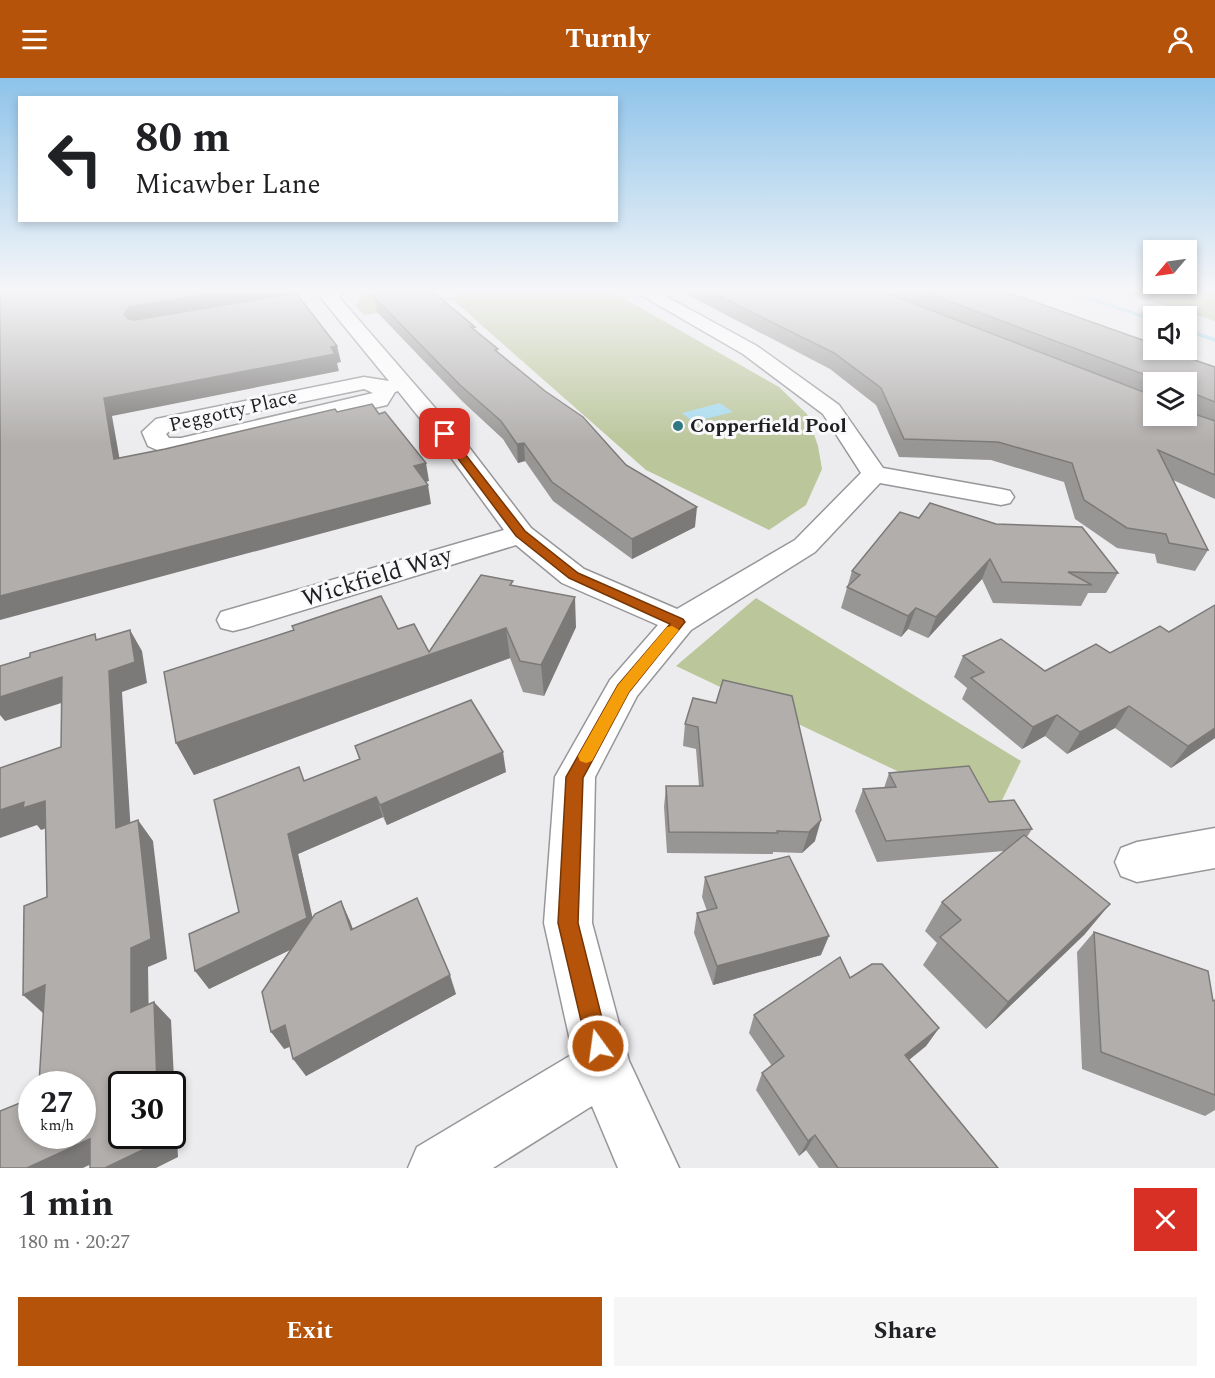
<!DOCTYPE html>
<html lang="en">
<head>
<meta charset="utf-8">
<style>
  :root { --surface:#fff; --page:#f6f6f6; --text:#202124; --muted:#757577; --accent:#b45309 }
  body { margin:0; font-family:Spectral,serif; background:var(--page); color:var(--text); height:100vh; display:flex; flex-direction:column; font-size:22px; white-space:nowrap }
  * { box-sizing:border-box; margin:0 }
  p { font-size:20px; color:var(--muted) }
  .icon { flex:none; width:33px; height:33px; fill:none; stroke:currentColor; stroke-width:2; stroke-linecap:round; stroke-linejoin:round }
  .map { position:relative; height:1090px; overflow:hidden }
  .details { display:flex; flex-direction:column; background:var(--surface); flex:1 }
  .details>* { flex:none }
  .guide { position:absolute; left:18px; top:18px; width:600px; height:126px; border-radius:0px; box-shadow:0 3px 9px #0003; background:#fff; color:var(--text); overflow:hidden }
  .needle { width:39px; rotate:241deg }
  .buttons { position:absolute; left:1143px; top:162px; display:grid; gap:12px }
  .buttons a { display:grid; place-items:center; width:54px; height:54px; border-radius:0px; background:var(--surface); box-shadow:0 3px 9px #0003; font-size:30px }
  .speed { position:absolute; left:18px; top:993px; display:flex; gap:12px; font-size:30px; font-weight:700; text-align:center }
  .speed>* { display:grid; place-content:center; width:78px; height:78px; border-radius:50%; background:var(--surface); box-shadow:0 3px 9px #0003; line-height:1 }
  .speed small { font-size:15px; font-weight:400 }
  .speed .limit { border:3px solid #111; border-radius:9px; background:#fff; color:#111 }
  .pin { position:absolute; display:grid; place-items:center; width:51px; height:51px; color:#fff; margin:-26px; border-radius:12px; box-shadow:0 3px 9px #0006 }
  .me { position:absolute; width:66px; margin:-33px; rotate:346deg; stroke-linejoin:round; filter:drop-shadow(0 0 4px #0008) }
  .turn { display:flex; align-items:center; gap:21px; height:126px; padding:0 18px; font-size:27px }
  .turn .icon { width:78px; height:78px; stroke-width:2.5 }
  .turn b { display:block; font-size:42px; line-height:51px }
  .round { display:grid; place-items:center; flex:none; width:63px; height:63px; border-radius:0px; background:var(--page) }
  .summary { display:flex; align-items:center; justify-content:space-between; height:102px; padding:0 18px }
  h1 { font-size:36px; font-weight:700; line-height:45px }
  .button { display:flex; gap:12px; margin-top:auto; padding:12px 18px }
  .button a { flex:1; height:69px; border-radius:0px; background:var(--accent); color:#fff; font-size:24px; font-weight:700; line-height:69px; text-align:center }
  .button a+a { background:var(--page); color:var(--text) }
  header { display:flex; justify-content:space-between; align-items:center; height:78px; padding:0 18px; background:var(--accent); color:#fff; font-size:27px; font-weight:700 }
  .map>svg:first-child { display:block }
  .green { fill:#bbc69b }
  .water { fill:#a6daed }
  .lines { fill:none; stroke-linecap:round; stroke-linejoin:round }
  .stream { fill:#a6daed; fill-rule:evenodd }
  .minor-casing { stroke:#97979a; stroke-width:3 }
  .minor { fill:#fff; fill-rule:evenodd }
  .wall { fill:#989694; fill-rule:evenodd }
  .shaded-wall { fill:#7c7a78 }
  .building { fill:#b1aeac; stroke:#7c7a78; stroke-width:1.5 }
  .route { fill:#b45309; stroke:#753606; stroke-width:1.5 }
  .slow { fill:#f59e0b }
  .poi-dot { fill:#317982; stroke:#f9f9fc; stroke-width:2 }
  .labels { text-anchor:middle; dominant-baseline:central; stroke-width:6; stroke-linejoin:round; paint-order:stroke }
  .far-street-label { font-size:20px; fill:#1f1e20; stroke:#f9f9fc }
  .far-poi-label { font-size:20px; font-weight:bold; fill:#1f1e20; stroke:#f9f9fc; text-anchor:start }
  .street-label { font-size:24px; fill:#1f1e20; stroke:#f9f9fc }
</style>
</head>
<body>
<header><svg class="icon" aria-label="menu" viewBox="0 0 24 24"><path d="M4 6h16M4 12h16M4 18h16"/></svg>Turnly<svg class="icon" aria-label="person" viewBox="0 0 24 24"><circle cx="12" cy="8" r="4"/><path d="M4 21q1-7 8-7t8 7"/></svg></header>
<div class="map">
<svg width="1215" height="1090" viewBox="0 0 1215 1090">
  <rect width="100%" height="100%" fill="#ececef"/>
  <g class="green">
    <polygon points="365,214 455,219 461,214 613,214 779,309 807,336 818,368 822,391 806,427 769,452 646,392 453,222 364,237 355,227"/>
    <polygon points="1120,214 1215,214 1215,243"/>
    <polygon points="756,520 1021,683 994,739 676,588"/>
  </g>
  <polygon class="water" points="720,325 733,334 693,344 682,335"/>
  <g class="lines">
    <g class="stream">
      <polygon points="1065,214 1072,214 1154,240 1154,244"/>
      <polygon points="1186,250 1215,260 1215,264 1186,254"/>
    </g>
    <defs>
      <g id="minor">
        <path d="M322 214H345L339 219 468 368 531 450 584 491 677 531 795 462 861 395 823 336 743 276 641 217 639 214H658L757 268 839 327 883 390 1001 411 1010 413 1014 419 1010 425 1001 427 880 405 815 474 691 552 637 618 595 699 592 845 629 983 679 1090H618L592 1028 493 1090H408L417 1069 573 976 544 845 555 699 610 602 658 547 562 505 516 467 245 550 233 553 221 550 217 542 221 534 504 452 450 378 398 313 395 314 387 327 181 374 164 375 148 368 142 354 156 341 364 299 389 303 322 221 320 217ZM364 311 373 315 181 360H169L166 356 172 351Z"/>
        <polygon points="1215,750 1215,790 1137,804 1121,798 1115,784 1121,770 1137,764"/>
      </g>
    </defs>
    <use href="#minor" class="minor-casing"/>
    <use href="#minor" class="minor"/>
  </g>
  <g class="wall">
    <polygon points="380,214 436,214 435,215 498,274 695,449 632,481 553,423 525,383 518,385 503,361 463,324 377,234 374,219"/>
    <path d="M682 214H1007L1179 275V276L1215 289V421L1173 402 1208 472 1195 493 1157 485 1155 476 1117 470 1075 441 1064 404 991 382 899 379 876 327 830 291ZM1154 304H1186L1154 338Z"/>
    <polygon points="919,440 1118,495 1106,515 1088,515 1081,528 993,525 982,501 928,560 908,551 901,559 841,530 852,493"/>
    <polygon points="514,508 576,549 544,618 523,614 510,580 194,697 176,665 398,551 429,574"/>
    <polygon points="963,578 1045,593 1215,660 1171,690 1115,650 1067,676 1045,658 1022,671 962,621 967,610 954,599"/>
    <polygon points="792,618 815,763 802,775 773,774 773,776 667,775 664,729 666,708 699,708 696,671 683,668 685,646 716,625"/>
    <polygon points="355,668 506,694 387,747 383,739 298,776 312,839 341,823 353,851 456,916 306,998 290,969 284,971 290,872 209,911 239,834 305,703 359,681"/>
    <polygon points="889,695 989,724 1032,751 1027,759 1085,856 986,951 923,887 937,865 925,853 942,824 1004,773 877,784 855,733 863,711 884,710"/>
    <polygon points="705,799 821,877 713,907 694,855 697,835 707,833 702,819"/>
    <polygon points="1094,854 1213,923 1215,922 1215,1032 1205,1038 1082,991 1077,874"/>
    <polygon points="850,900 939,950 926,968 909,982 998,1090 819,1090 806,1072 799,1078 756,1012 762,995 772,988 749,955 754,937"/>
  </g>
  <g class="shaded-wall">
    <polygon points="220,214 290,214 291,217 130,251 124,236 129,229"/>
    <polygon points="337,268 341,284 337,285 339,293 112,338 123,400 114,381 104,320"/>
    <polygon points="1195,316 1186,332 1186,318"/>
    <polygon points="524,365 525,383 518,385 517,366"/>
    <polygon points="426,385 429,403 417,407 414,388"/>
    <polygon points="428,407 431,426 0,542 0,518"/>
    <polygon points="697,429 695,449 632,481 632,461"/>
    <polygon points="990,481 982,501 928,560 936,539"/>
    <polygon points="575,519 576,549 544,618 541,587"/>
    <polygon points="916,530 908,551 901,559 908,538"/>
    <polygon points="506,550 510,580 194,697 176,665"/>
    <polygon points="130,552 142,573 147,605 122,614 132,771 116,750 109,593"/>
    <polygon points="62,599 77,620 5,643 0,637 0,619"/>
    <polygon points="1129,628 1115,650 1067,676 1080,654"/>
    <polygon points="1057,637 1045,658 1022,671 1033,649"/>
    <polygon points="1215,650 1215,660 1171,690 1188,668"/>
    <polygon points="503,674 506,694 387,747 380,727"/>
    <polygon points="376,719 383,739 298,776 317,859 209,911 195,893 307,840 288,756"/>
    <polygon points="45,723 63,744 41,752 37,747 0,760 0,732 24,724"/>
    <polygon points="138,742 153,763 167,881 148,889 149,952 131,934 131,870"/>
    <polygon points="821,742 815,763 802,775 809,754"/>
    <polygon points="341,823 350,843 360,872 351,852"/>
    <polygon points="1110,826 1085,856 986,951 1008,924"/>
    <polygon points="829,858 821,877 713,907 717,888"/>
    <polygon points="450,897 456,916 306,998 293,981"/>
    <polygon points="45,907 44,936 23,917"/>
    <polygon points="154,924 171,942 178,1079 156,1090 105,1090 159,1058 172,1058 172,1006 157,1006"/>
    <polygon points="285,947 297,965 284,971 271,954"/>
    <polygon points="939,950 926,968 894,994 905,977"/>
    <polygon points="815,1057 806,1072 799,1078 808,1063"/>
    <polygon points="90,1061 112,1076 83,1090 27,1090"/>
  </g>
  <g class="building">
    <polygon points="0,214 220,214 129,229 124,236 128,241 135,242 296,215 337,268 331,269 335,276 104,320 114,381 165,371 335,331 337,334 372,326 379,336 385,334 426,385 414,388 428,407 0,518"/>
    <polygon points="380,214 433,214 475,249 471,249 498,271 495,272 545,313 583,339 626,387 697,429 632,461 552,404 524,365 517,366 501,343 460,307 374,219"/>
    <polygon points="711,214 884,214 1154,318 1154,338 1186,338 1186,333 1215,343 1215,397 1158,372 1208,472 1169,465 1166,456 1127,450 1084,422 1072,385 998,364 904,361 881,310 834,275"/>
    <polygon points="925,214 1007,214 1154,266 1154,272 1170,272 1179,275 1177,276 1215,289 1215,324 1195,316 1186,318 1186,304 1164,304"/>
    <polygon points="930,425 996,446 1082,449 1118,495 1068,494 1092,507 1002,504 990,481 936,539 916,530 908,538 847,509 860,497 852,493 900,434 919,440"/>
    <polygon points="481,497 513,503 510,507 575,519 541,587 520,583 506,550 176,665 164,594 294,552 292,548 381,518 398,551 414,546 429,574"/>
    <polygon points="1215,527 1215,650 1188,668 1129,628 1080,654 1057,637 1033,649 971,600 984,594 963,578 1001,561 1045,593 1096,566 1110,575 1160,548 1169,554"/>
    <polygon points="130,552 135,584 109,593 116,750 138,742 151,861 131,870 131,934 154,924 157,1006 122,1006 122,1058 159,1058 159,1064 105,1090 90,1090 90,1061 27,1090 0,1090 0,1033 32,1020 32,1058 82,1058 82,1006 39,1006 45,907 23,917 24,828 47,819 45,723 23,730 24,724 0,732 0,690 61,669 62,599 0,619 0,588 30,579 30,575 95,556 96,562"/>
    <polygon points="723,602 792,618 821,742 809,754 777,753 778,755 669,754 666,708 703,708 698,649 685,646 693,620 716,625"/>
    <polygon points="471,622 503,674 380,727 376,719 288,756 307,840 195,893 189,856 239,834 214,722 299,689 304,703 360,681 355,668"/>
    <polygon points="969,688 989,724 1014,722 1032,751 886,763 863,711 896,709 889,695"/>
    <polygon points="1024,757 1110,826 1008,924 940,859 961,842 942,824"/>
    <polygon points="789,778 829,858 717,888 697,835 717,830 705,799"/>
    <polygon points="417,820 450,897 293,981 285,947 271,954 262,914 315,836 341,823 351,852"/>
    <polygon points="1094,854 1208,893 1213,923 1215,922 1215,1017 1101,974"/>
    <polygon points="840,879 850,900 872,886 882,886 939,950 905,977 998,1090 838,1090 815,1057 808,1063 762,995 784,978 754,937"/>
  </g>
  <linearGradient id="sky" x2="0" y2="1"><stop stop-color="#8dc3ea"/><stop offset="0.58" stop-color="#f6f6f8"/><stop offset="1" stop-color="#f6f6f8" stop-opacity="0"/></linearGradient>
  <rect width="1215" height="366" fill="url(#sky)"/>
  <polygon class="route" points="441,354 448,354 525,453 578,495 683,541 685,544 629,614 583,700 578,845 609,968 606,976 598,979 590,976 587,968 558,845 566,699 618,607 670,546 569,500 516,458 441,358"/>
  <polygon class="slow" points="672,548 679,552 629,614 592,683 586,685 580,683 578,678 618,607 667,549"/>
  <circle class="poi-dot" cx="678" cy="348" r="6"/>
  <g class="labels">
    <g class="far-street-label">
      <text transform="translate(233 333) rotate(-13)">Peggotty Place</text>
    </g>
    <g class="far-poi-label">
      <text x="690" y="348">Copperfield Pool</text>
    </g>
    <g class="street-label">
      <text transform="translate(377 499) rotate(-17)">Wickfield Way</text>
    </g>
  </g>
</svg>
<div class="buttons">
<a><svg class="needle" viewBox="-14 -14 28 28"><path d="M0-13l5 13h-10z" fill="#e53935"/><path d="M0 13l5-13h-10z" fill="#757577"/></svg></a>
<a><svg class="icon" aria-label="sound" viewBox="0 0 24 24"><path d="M4 9h4l5-4v14l-5-4H4zM17 9q2 3 0 6"/></svg></a>
<a><svg class="icon" aria-label="layers" viewBox="0 0 24 24"><path d="M12 4l9 5-9 5-9-5zM3 14l9 5 9-5"/></svg></a>
</div>
<div class="speed"><div>27<small>km/h</small></div><div class="limit">30</div></div>
<div class="pin" style="left:445px;top:356px;background:#d93025"><svg class="icon" aria-label="arrive" viewBox="0 0 24 24"><path d="M6 21V4h12l-3 4 3 4H6"/></svg></div>
<svg class="me" style="left:598px;top:968px" viewBox="-20 -20 40 40"><circle r="17" fill="#b45309" stroke="#fff" stroke-width="3"/><path d="M0-11L8 9 0 5-8 9z" fill="#fff"/></svg>
<div class="guide">
<div class="turn"><svg class="icon" aria-label="left" viewBox="0 0 24 24"><path d="M17 20v-9H6M10 6l-5 5 5 5"/></svg><div><b>80 m</b>Micawber Lane</div></div>
</div>
</div>
<section class="details">
<div class="summary"><div><h1>1 min</h1><p>180 m · 20:27</p></div><a class="round" style="background:#d93025;color:#fff"><svg class="icon" aria-label="close" viewBox="0 0 24 24"><path d="M6 6l12 12M18 6L6 18"/></svg></a></div>
<div class="button"><a>Exit</a><a>Share</a></div>
</section>
</body>
</html>
